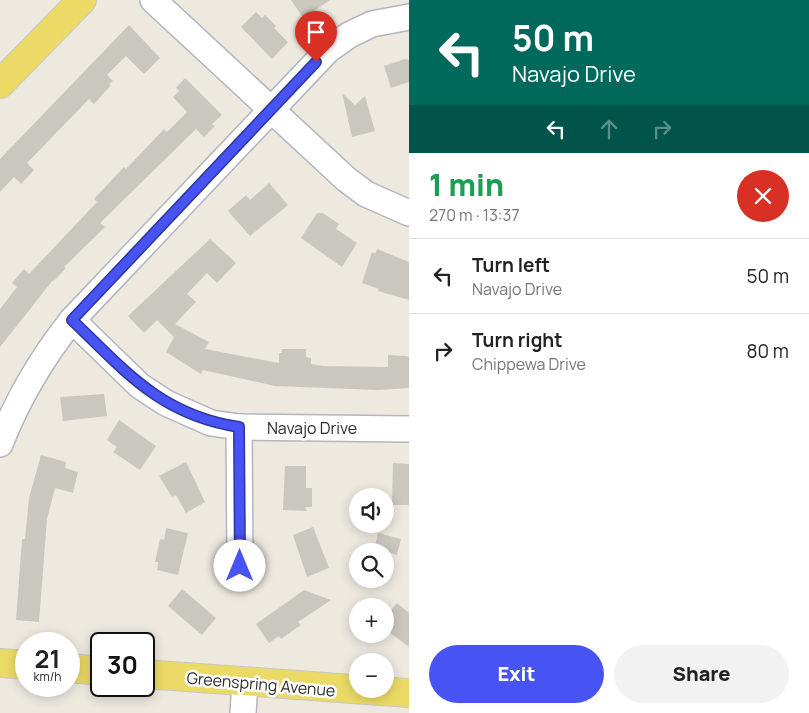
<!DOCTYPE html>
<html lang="en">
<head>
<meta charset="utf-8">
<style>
  :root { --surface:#fff; --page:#f2f2f2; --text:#222; --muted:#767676; --line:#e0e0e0; --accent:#4753f3 }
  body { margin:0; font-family:Manrope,sans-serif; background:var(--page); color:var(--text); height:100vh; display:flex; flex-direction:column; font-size:19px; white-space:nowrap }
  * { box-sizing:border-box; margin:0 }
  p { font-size:16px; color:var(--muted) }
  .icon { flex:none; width:28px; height:28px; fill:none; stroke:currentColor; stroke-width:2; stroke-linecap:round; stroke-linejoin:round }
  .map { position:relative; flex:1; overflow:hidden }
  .sheet { display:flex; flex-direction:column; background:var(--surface); width:400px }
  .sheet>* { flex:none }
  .banner { background:#00695c; color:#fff; overflow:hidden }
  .controls { position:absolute; left:349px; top:488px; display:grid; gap:10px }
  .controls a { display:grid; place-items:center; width:45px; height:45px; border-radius:50%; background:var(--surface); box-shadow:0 2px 12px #0003; font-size:25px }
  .speed { position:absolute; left:15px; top:632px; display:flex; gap:10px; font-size:25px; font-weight:700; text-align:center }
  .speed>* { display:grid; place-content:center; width:65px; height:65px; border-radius:50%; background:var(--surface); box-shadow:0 2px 12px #0003; line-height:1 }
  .speed small { font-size:12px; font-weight:400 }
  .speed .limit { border:2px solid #111; border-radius:8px; background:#fff; color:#111 }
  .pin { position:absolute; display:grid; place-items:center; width:42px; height:42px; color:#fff; margin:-51px -21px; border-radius:50% 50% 50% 0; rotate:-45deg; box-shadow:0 0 5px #0007 }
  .pin .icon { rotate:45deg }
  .me { position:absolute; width:55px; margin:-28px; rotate:0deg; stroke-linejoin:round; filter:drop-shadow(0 0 4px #0008) }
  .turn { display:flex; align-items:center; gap:18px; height:105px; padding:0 20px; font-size:22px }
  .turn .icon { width:65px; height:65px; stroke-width:2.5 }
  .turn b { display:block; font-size:35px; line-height:42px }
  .lanes { display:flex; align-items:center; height:48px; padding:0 20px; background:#0003; justify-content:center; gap:25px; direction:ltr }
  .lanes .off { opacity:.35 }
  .round { display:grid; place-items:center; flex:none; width:52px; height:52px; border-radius:26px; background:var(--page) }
  .summary { display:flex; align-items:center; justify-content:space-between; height:85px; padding:0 20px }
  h1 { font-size:30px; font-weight:800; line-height:38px; color:#1e9e55 }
  .cta { display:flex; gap:10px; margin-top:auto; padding:10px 20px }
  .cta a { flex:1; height:58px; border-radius:30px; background:var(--accent); color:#fff; font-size:20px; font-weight:800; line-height:58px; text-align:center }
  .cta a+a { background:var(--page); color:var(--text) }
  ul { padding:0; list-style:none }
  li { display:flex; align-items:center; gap:15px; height:75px; padding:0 20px; border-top:1px solid var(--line) }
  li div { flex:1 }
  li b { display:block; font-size:19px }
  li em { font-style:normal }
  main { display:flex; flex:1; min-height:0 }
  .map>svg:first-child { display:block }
  .building { fill:#c9c7be }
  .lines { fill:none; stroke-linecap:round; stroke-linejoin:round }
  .minor-casing { stroke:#b3b4bf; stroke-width:28 }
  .major-casing { stroke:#c8c8c8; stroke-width:30 }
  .minor { stroke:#fff; stroke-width:25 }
  .major { stroke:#ebdb66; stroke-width:28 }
  .route-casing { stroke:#2e369e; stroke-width:12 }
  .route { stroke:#4753f3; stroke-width:9 }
  .labels { text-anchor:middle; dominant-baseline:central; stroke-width:5; stroke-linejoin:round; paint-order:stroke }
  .street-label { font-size:16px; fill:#2c2c2c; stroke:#fff }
</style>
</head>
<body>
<main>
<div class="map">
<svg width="409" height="713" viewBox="0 0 409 713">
  <rect width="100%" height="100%" fill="#ede9df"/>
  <g class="building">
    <polygon points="291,0 330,0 307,16 302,16"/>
    <polygon points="256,12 262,18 265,15 276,26 274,28 288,42 272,59 241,27"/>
    <polygon points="129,25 160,58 144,74 126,56 107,75 113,81 109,84 111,85 94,104 89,99 27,163 34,170 21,184 14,177 0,192 0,159"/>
    <polygon points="405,59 409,60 409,82 391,88 384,66"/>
    <polygon points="185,78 222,115 212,124 215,126 204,137 196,129 100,223 105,227 64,267 66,268 54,281 53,280 0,347 0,309 17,287 12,283 24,269 29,274 97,202 94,199 124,167 126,169 164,129 167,132 187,112 173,97 179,91 176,88"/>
    <polygon points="342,93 355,105 365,96 375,131 352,137"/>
    <polygon points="269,183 288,205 250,236 228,211 246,195 250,200"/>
    <polygon points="317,213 323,213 339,224 336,229 357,243 342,267 301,238"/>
    <polygon points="210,239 236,263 217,283 207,273 187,294 196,302 175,324 209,342 205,349 279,363 279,353 282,353 282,349 306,349 306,357 311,358 311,364 323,366 388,367 388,355 406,356 409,357 409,388 378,390 275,386 203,370 201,374 166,352 174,337 157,320 144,333 128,316"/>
    <polygon points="377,249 409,262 409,300 378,291 379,289 362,283 372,252 375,254"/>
    <polygon points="104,394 107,416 63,421 60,397"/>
    <polygon points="119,420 156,446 140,470 113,452 117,447 107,440"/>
    <polygon points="41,455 66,462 65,468 78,472 73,493 55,488 47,519 39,622 16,620 22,539 25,539 29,498"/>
    <polygon points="186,462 205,502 186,513 176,495 172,497 159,476"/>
    <polygon points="393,463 409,464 409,505 392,505"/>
    <polygon points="285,466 306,466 306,488 312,488 312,507 305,507 307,511 283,510"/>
    <polygon points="313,527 329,568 307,577 293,535"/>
    <polygon points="166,528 188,533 178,575 157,570 158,562 155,562 160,539 164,540"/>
    <polygon points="378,533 401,539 397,555 385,551 374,551"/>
    <polygon points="182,589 216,618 202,635 168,606"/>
    <polygon points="304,590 331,600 298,622 301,625 281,639 279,636 269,643 256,624"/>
    <polygon points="397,603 409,613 409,647 389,632 391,629 385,624 385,618"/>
  </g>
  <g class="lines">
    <defs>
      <g id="minor">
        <polyline points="153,0 346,179 366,194 409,213"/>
        <polyline points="72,320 140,386 166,403 211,423 239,427 409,429"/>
        <polyline points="239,427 240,566"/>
        <path d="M0 444C18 398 41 359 72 320L328 50 349 35 372 24 409 17"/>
        <polyline points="243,713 245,683"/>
      </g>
      <g id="major">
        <polyline points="0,84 82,0"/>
        <polyline points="0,663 26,665"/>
        <polyline points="69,668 101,671"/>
        <polyline points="144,674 409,693"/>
      </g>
    </defs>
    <use href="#minor" class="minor-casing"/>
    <use href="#major" class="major-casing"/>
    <use href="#minor" class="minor"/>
    <use href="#major" class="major"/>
  </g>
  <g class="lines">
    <defs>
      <path id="route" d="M240 566 239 427C161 415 126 372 72 320L316 62"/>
    </defs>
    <use href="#route" class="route-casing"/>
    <use href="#route" class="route"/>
  </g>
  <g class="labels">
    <g class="street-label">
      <text x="312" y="428">Navajo Drive</text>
      <text transform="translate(261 684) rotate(5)">Greenspring Avenue</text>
    </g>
  </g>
</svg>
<div class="controls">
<a><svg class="icon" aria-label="sound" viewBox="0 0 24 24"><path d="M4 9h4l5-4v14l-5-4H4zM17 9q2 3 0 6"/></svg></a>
<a><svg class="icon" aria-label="search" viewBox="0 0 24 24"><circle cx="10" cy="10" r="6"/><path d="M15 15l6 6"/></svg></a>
<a>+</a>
<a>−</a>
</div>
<div class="speed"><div>21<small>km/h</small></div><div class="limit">30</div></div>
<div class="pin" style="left:316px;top:62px;background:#d93025"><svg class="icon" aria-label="arrive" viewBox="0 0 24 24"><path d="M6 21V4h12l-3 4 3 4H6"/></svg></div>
<svg class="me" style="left:240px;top:566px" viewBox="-20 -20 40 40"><circle r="19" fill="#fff"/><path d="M0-13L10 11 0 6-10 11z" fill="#4753f3"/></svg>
</div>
<section class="sheet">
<div class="banner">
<div class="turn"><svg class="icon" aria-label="left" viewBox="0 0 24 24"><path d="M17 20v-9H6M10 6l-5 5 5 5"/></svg><div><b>50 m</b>Navajo Drive</div></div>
<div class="lanes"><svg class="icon" aria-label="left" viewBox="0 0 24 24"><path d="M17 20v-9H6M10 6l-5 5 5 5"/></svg><svg class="icon off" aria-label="ahead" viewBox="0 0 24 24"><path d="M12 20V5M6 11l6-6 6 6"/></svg><svg class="icon off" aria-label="right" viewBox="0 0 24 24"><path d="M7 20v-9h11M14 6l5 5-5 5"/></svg></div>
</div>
<div class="summary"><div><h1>1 min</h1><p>270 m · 13:37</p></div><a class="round" style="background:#d93025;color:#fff"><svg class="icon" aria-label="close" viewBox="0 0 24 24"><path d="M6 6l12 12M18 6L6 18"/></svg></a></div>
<ul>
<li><svg class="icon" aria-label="left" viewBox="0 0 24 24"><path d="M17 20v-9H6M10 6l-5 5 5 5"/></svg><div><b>Turn left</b><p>Navajo Drive</p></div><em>50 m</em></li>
<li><svg class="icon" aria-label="right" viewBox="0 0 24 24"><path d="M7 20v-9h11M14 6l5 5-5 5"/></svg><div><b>Turn right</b><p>Chippewa Drive</p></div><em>80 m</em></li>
</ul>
<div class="cta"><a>Exit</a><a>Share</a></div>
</section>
</main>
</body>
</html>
